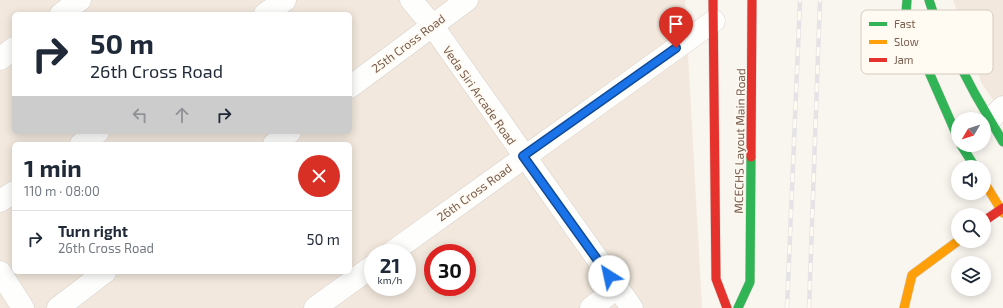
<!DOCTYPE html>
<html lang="en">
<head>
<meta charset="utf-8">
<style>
  :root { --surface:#fff; --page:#f6f6f7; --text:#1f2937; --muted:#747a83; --line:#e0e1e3 }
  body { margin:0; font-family:"Exo 2",sans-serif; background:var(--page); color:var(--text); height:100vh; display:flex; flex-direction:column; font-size:15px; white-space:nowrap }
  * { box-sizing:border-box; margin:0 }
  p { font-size:13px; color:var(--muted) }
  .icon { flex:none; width:22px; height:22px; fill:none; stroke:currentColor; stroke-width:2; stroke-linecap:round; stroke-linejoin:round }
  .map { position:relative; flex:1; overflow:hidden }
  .side { position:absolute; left:12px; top:142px; width:340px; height:132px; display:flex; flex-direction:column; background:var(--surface); border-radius:6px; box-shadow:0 2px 10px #0003 }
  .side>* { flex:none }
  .hud { position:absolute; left:12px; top:12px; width:340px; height:122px; border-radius:6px; box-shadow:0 2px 10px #0003; background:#fff; color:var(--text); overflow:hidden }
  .needle { width:26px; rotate:231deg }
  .tools { position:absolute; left:951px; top:112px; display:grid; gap:8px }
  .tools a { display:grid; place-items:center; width:40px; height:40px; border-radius:50%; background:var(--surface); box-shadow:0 2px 10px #0003; font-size:20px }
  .speed { position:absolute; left:364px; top:244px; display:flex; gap:8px; font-size:20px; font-weight:700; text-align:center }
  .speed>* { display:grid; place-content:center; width:52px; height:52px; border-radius:50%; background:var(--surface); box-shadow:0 2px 10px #0003; line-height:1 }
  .speed small { font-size:10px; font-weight:400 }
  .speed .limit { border:6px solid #d22; background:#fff; color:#111 }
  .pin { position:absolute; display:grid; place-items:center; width:34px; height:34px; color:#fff; margin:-41px -17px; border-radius:50% 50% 50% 0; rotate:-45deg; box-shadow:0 0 4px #0007 }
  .pin .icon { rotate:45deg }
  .me { position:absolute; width:44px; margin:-22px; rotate:325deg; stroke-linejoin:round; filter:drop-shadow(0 0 3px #0008) }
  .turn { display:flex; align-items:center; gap:14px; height:84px; padding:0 12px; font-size:18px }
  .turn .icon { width:52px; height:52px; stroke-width:2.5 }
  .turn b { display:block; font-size:28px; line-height:34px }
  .lanes { display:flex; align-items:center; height:38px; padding:0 12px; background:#0003; justify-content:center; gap:20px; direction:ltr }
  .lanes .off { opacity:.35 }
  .round { display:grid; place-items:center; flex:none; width:42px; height:42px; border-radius:21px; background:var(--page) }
  .overview { display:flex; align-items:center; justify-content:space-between; height:68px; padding:0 12px }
  h1 { font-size:24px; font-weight:700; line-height:30px }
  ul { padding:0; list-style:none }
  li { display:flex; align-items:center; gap:12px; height:56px; padding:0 12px; border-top:1px solid var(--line) }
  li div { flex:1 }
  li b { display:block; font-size:15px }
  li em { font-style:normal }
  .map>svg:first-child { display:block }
  .residential { fill:#f2e8dd; fill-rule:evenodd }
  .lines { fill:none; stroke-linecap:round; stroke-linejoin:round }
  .street-casing { stroke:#d8d2cd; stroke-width:23 }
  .fast-casing { stroke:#d9d2cb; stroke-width:10 }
  .slow-casing { stroke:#d9d2cb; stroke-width:10 }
  .jam-casing { stroke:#d9d2cb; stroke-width:10 }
  .street { stroke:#fefefd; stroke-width:22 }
  .fast { stroke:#30b455; stroke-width:9 }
  .slow { stroke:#ff9f0a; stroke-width:9 }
  .jam { stroke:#e5322d; stroke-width:9 }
  .rail-casing { stroke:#e6e3e6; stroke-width:4.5 }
  .rail { stroke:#fffaf2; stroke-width:3; stroke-dasharray:9; stroke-linecap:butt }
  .route-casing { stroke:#114b97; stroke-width:10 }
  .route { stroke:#1a73e8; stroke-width:7 }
  .labels { text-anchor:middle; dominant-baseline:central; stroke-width:3; stroke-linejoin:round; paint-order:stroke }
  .street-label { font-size:12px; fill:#795d4d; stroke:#fffaf2 }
  .key { fill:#fffaf2; stroke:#d7cbc0; stroke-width:1 }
  .key-label { font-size:11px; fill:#795d4d }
</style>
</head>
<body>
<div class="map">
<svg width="1003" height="308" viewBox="0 0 1003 308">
  <rect width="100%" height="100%" fill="#f9f5ef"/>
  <g class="residential">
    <path d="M0 0H685L702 308H0ZM14 14H350V132H14ZM14 144H350V272H14ZM373 253H407V287H373ZM433 253H467V287H433Z"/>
    <polygon points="953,0 1003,0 1003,115 981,82"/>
  </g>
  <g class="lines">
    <defs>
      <g id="street">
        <polyline points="411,0 432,25 632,308"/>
        <polyline points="61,14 80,0"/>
        <polyline points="265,14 285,0"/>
        <polyline points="0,59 14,48"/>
        <polyline points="350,87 467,0"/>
        <polyline points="988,121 1003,107"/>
        <polyline points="81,144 98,132"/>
        <polyline points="274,144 290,132"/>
        <polyline points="0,201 14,192"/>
        <polyline points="391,253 714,21"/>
        <polyline points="0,272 23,308"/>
        <polyline points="58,308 105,272"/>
        <polyline points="315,308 373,266"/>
        <polyline points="591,308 617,288"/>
      </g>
      <g id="fast">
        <polyline points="907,0 906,13 914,38 958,138"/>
        <polyline points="929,0 935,18 975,94 1003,142"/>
        <polyline points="961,145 975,167"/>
        <polyline points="738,308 750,282 751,157"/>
      </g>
      <g id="slow">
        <polyline points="984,182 1003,213"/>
        <polyline points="904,308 912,275 958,241"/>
      </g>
      <g id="jam">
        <polyline points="713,0 716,279 727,308"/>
        <polyline points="751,157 752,0"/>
        <polyline points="984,221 1003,208"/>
      </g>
    </defs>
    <use href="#street" class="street-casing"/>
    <use href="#fast" class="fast-casing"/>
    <use href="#slow" class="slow-casing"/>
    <use href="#jam" class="jam-casing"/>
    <use href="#street" class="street"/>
    <use href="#fast" class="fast"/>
    <use href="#slow" class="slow"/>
    <use href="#jam" class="jam"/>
    <defs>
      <g id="rail">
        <polyline points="787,308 800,0"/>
        <polyline points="809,308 820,0"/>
      </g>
    </defs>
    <use href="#rail" class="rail-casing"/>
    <use href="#rail" class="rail"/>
  </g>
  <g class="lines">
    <defs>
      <polyline id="route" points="609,276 523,156 676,48"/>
    </defs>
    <use href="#route" class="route-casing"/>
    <use href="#route" class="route"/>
  </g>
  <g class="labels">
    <g class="street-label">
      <text transform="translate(408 43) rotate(-37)">25th Cross Road</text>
      <text transform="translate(480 95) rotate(55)">Veda Siri Arcade Road</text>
      <text transform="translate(739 141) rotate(-89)">MCECHS Layout Main Road</text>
      <text transform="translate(474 192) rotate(-36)">26th Cross Road</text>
    </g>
  </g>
  <rect x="861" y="10" width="132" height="64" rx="6" class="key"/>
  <rect x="869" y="22" width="18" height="4" fill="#30b455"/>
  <rect x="869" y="40" width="18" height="4" fill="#ff9f0a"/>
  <rect x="869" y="58" width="18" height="4" fill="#e5322d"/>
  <g class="key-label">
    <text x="894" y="28">Fast</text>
    <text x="894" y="46">Slow</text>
    <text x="894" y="64">Jam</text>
  </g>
</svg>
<div class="tools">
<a><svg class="needle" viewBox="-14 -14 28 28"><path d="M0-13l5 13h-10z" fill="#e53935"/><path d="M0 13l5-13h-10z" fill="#747a83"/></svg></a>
<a><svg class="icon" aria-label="sound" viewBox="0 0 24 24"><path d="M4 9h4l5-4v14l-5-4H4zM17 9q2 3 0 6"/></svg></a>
<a><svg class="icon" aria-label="search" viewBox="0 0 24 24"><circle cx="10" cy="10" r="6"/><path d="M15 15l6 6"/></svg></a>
<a><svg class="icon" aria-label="layers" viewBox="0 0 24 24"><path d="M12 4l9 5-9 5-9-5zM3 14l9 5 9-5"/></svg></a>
</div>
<div class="speed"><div>21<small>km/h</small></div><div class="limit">30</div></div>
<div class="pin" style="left:676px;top:48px;background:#d93025"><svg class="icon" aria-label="arrive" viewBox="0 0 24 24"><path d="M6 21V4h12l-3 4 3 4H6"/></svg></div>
<svg class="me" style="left:609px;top:276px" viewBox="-20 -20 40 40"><circle r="19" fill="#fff"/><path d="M0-13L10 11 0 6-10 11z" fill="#1a73e8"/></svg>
<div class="hud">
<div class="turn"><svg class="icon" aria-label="right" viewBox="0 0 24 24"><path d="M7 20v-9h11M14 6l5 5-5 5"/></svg><div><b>50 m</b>26th Cross Road</div></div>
<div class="lanes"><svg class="icon off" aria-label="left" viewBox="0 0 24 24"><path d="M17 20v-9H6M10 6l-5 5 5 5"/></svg><svg class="icon off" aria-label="ahead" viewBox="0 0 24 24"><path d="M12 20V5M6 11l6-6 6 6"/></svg><svg class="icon" aria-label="right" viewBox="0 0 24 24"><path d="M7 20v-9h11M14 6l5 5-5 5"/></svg></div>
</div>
<section class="side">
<div class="overview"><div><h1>1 min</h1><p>110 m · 08:00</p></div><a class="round" style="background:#d93025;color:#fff"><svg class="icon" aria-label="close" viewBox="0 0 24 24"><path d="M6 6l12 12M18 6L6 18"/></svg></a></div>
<ul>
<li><svg class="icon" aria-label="right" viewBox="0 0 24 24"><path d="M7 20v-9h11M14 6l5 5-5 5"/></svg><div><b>Turn right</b><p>26th Cross Road</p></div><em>50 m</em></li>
</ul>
</section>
</div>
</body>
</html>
